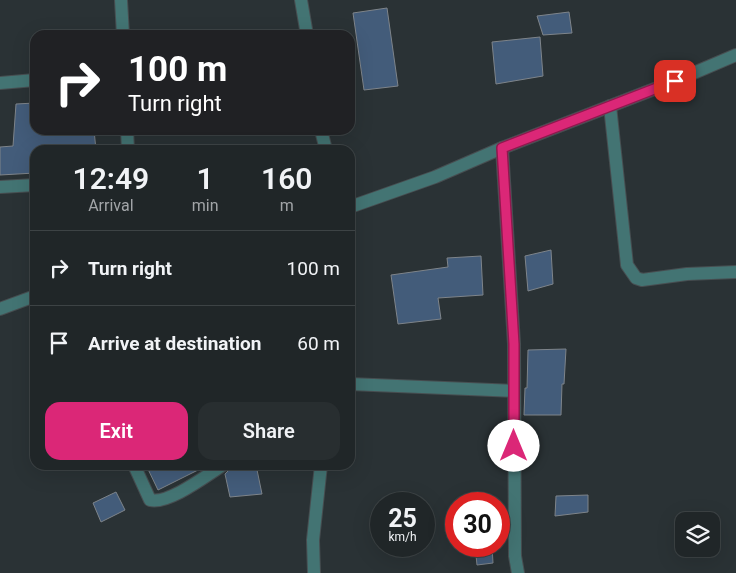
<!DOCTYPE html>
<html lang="en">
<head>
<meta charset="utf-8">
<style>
  :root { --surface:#202628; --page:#282e30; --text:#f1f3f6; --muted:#a2a5a8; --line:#3d4345; --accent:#db2777 }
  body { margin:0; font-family:Roboto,sans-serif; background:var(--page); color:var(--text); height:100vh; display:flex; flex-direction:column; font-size:19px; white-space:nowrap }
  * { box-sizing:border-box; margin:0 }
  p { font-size:16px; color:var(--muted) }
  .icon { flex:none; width:28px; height:28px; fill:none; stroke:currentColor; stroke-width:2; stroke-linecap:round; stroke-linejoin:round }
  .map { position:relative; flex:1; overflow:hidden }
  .side { position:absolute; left:30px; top:145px; width:325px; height:325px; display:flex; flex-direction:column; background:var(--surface); border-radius:15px; box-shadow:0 5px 20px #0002,0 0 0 1px var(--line) }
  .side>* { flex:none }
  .guide { position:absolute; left:30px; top:30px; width:325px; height:105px; border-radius:15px; box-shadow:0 5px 20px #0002,0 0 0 1px var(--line); background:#202124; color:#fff; overflow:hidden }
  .tools { position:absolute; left:675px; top:512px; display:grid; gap:10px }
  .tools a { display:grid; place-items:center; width:45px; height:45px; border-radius:10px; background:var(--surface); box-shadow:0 5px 20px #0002,0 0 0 1px var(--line); font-size:25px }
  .speed { position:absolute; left:370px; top:492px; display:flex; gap:10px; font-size:25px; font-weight:700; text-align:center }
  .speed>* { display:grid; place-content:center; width:65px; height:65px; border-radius:50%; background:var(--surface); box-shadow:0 5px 20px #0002,0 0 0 1px var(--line); line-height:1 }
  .speed small { font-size:12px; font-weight:400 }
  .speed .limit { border:8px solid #d22; background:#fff; color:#111 }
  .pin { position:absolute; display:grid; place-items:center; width:42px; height:42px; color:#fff; margin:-21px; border-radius:10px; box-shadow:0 2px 8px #0006 }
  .me { position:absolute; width:55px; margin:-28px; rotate:0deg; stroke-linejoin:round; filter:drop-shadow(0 0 4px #0008) }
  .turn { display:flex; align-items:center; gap:18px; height:105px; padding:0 15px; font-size:22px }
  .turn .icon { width:65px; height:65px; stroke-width:2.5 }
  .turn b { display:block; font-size:35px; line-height:42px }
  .eta { display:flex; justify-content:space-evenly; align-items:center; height:85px; text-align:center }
  .eta b { font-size:30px; font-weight:600; line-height:35px }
  .action { display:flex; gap:10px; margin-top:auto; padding:10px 15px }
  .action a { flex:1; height:58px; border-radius:15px; background:var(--accent); color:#fff; font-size:20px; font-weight:600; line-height:58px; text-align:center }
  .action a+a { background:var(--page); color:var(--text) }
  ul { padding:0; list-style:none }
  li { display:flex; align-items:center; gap:15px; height:75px; padding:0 15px; border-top:1px solid var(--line) }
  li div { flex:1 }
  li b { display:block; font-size:19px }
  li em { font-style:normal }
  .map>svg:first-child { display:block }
  .building { fill:#435c7a; stroke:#7e848a }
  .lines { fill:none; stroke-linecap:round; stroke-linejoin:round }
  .minor-casing { stroke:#474e51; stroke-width:14 }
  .minor { stroke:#437473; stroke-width:12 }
  .route-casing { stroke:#8e194d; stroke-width:12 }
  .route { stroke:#db2777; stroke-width:9 }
</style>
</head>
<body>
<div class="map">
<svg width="736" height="573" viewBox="0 0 736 573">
  <rect width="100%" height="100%" fill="#2a3235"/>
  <g class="building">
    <polygon points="387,8 398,86 364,90 353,13"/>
    <polygon points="569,12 572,33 543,35 537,16"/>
    <polygon points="540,37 543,76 496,84 492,42"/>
    <polygon points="35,103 35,130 94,130 96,150 35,150 35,173 0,175 0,147 13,146 16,104"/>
    <polygon points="551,250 553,284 528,291 525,256"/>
    <polygon points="481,256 483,295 438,298 441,319 398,324 391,275 448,267 447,258"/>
    <polygon points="566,349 564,384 562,384 561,415 524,415 525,388 527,388 528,350"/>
    <polygon points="146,465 208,465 158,490"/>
    <polygon points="234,465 256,465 262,494 230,497 225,474"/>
    <polygon points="116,492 125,510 101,522 93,503"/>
    <polygon points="588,495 588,512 555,516 556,496"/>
    <polygon points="475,546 492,546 493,563 477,565"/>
  </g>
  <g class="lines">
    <defs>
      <g id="minor">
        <polyline points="121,0 123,35"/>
        <polyline points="301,0 307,35"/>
        <polyline points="0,83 35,80"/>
        <polyline points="610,106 627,265 636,278 642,280 687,274 736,272"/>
        <polyline points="127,130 128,150"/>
        <polyline points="321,130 326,150"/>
        <polyline points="502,148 514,344 515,556 518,573"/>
        <polyline points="0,187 35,185"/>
        <polyline points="350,207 435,177 502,148 675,81 736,55"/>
        <polyline points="0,309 35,296"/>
        <polyline points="350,384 514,391"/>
        <path d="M134 465 150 500C168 505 207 475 223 465"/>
        <polyline points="314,573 313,540 321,465"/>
      </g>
    </defs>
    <use href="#minor" class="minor-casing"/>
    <use href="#minor" class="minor"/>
  </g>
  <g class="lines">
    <defs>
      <polyline id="route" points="514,446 514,344 502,148 675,81"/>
    </defs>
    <use href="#route" class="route-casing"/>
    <use href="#route" class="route"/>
  </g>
</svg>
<div class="tools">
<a><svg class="icon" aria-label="layers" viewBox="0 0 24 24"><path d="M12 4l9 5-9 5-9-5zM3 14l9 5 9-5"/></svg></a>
</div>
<div class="speed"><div>25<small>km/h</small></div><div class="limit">30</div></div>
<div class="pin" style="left:675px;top:81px;background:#d93025"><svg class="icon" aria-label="arrive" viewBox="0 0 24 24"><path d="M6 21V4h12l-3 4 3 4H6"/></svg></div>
<svg class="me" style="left:514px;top:446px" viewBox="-20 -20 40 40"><circle r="19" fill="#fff"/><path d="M0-13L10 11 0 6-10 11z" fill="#db2777"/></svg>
<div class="guide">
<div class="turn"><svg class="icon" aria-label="right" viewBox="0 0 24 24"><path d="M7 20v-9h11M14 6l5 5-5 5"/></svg><div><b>100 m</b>Turn right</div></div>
</div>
<section class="side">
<div class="eta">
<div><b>12:49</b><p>Arrival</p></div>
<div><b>1</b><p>min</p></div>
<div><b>160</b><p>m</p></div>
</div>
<ul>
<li><svg class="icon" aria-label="right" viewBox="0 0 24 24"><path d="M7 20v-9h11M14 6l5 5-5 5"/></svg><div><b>Turn right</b></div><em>100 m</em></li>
<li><svg class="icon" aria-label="arrive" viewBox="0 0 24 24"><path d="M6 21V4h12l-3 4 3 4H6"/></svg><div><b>Arrive at destination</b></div><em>60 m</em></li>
</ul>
<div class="action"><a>Exit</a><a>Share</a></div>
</section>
</div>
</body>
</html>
